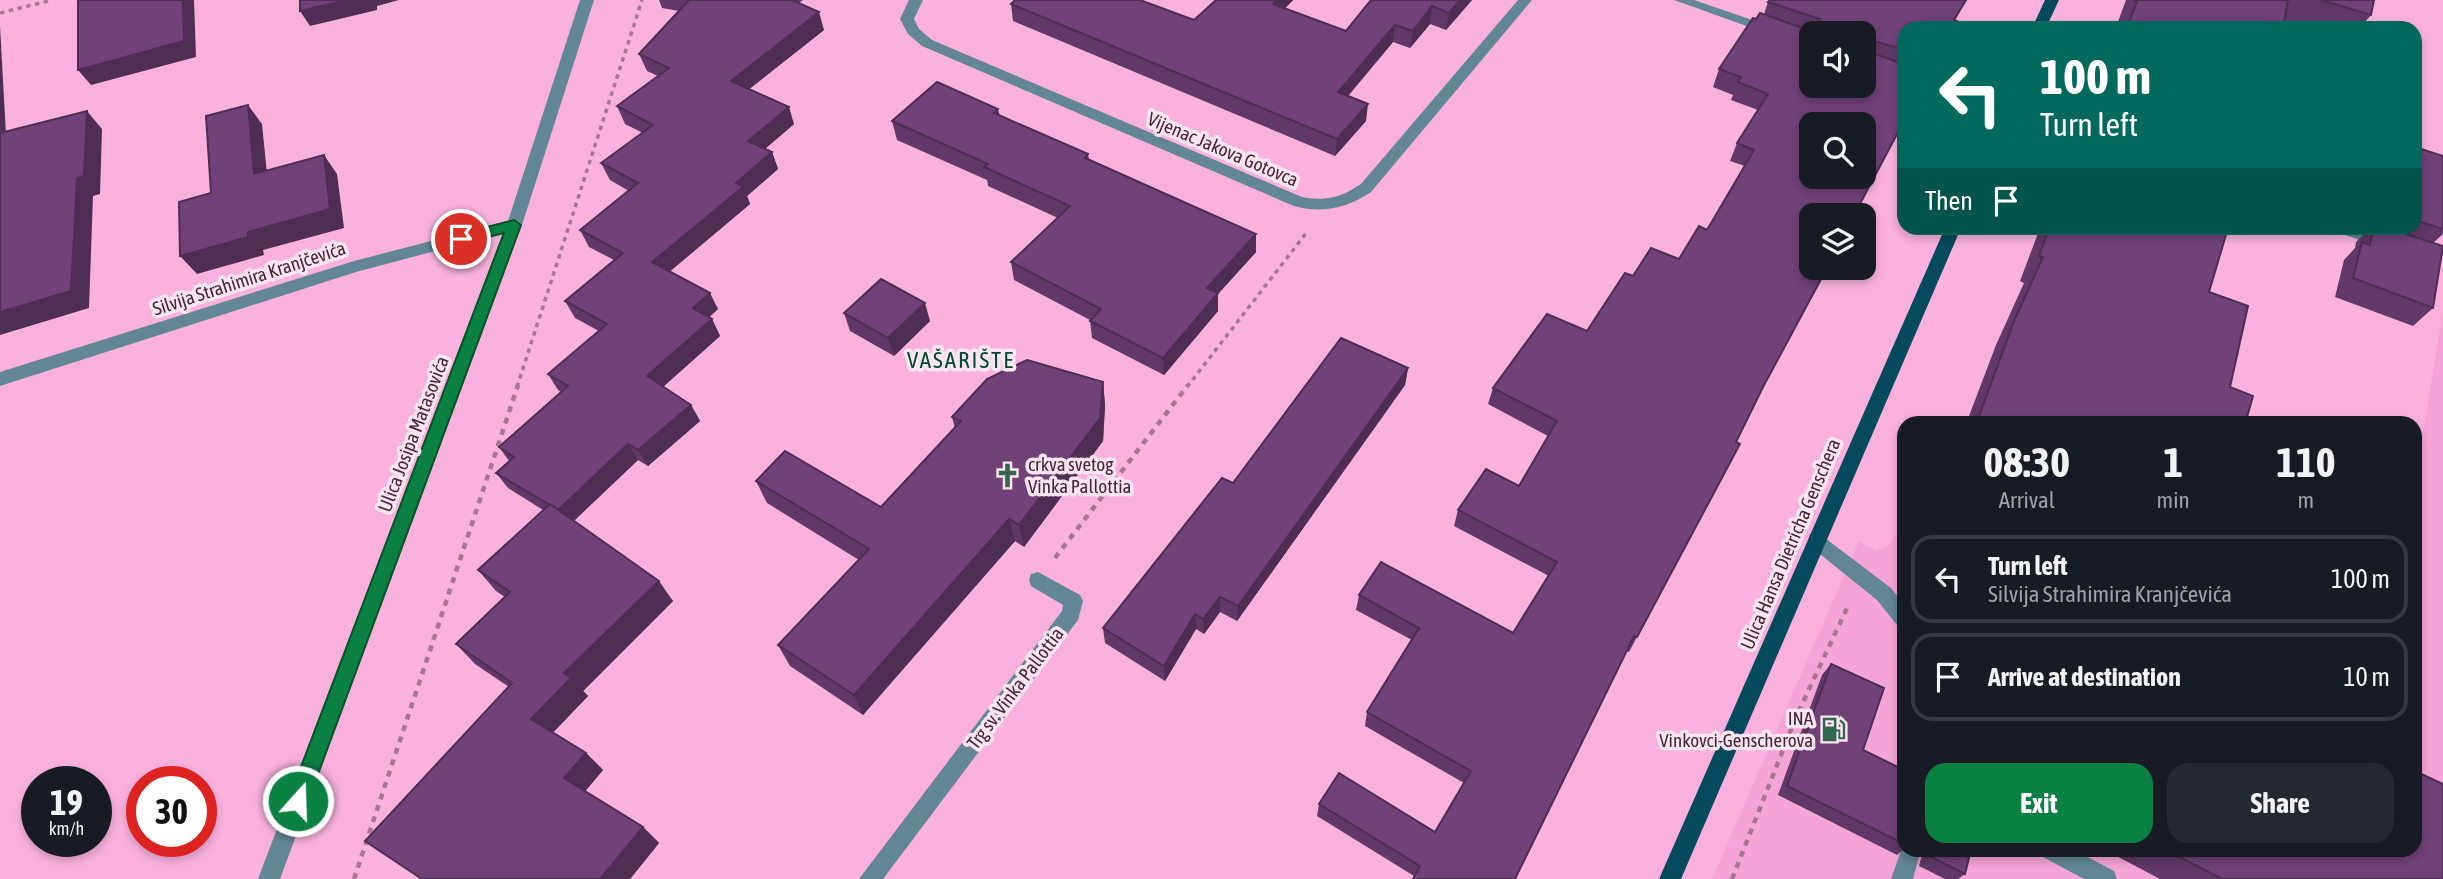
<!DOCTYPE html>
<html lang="en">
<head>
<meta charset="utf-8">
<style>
  :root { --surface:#171b24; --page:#242831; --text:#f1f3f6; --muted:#9ea1a6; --line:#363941; --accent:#0b8043 }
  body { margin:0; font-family:"Asap Condensed",sans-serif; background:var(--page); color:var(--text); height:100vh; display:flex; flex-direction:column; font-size:26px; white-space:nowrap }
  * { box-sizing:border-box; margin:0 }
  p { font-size:23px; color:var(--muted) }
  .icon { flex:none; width:38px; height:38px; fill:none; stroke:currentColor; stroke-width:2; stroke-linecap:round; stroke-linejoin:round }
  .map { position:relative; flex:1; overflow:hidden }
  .details { position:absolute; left:1897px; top:416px; width:525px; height:441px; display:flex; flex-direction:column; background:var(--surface); border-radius:21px; box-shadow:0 4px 10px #0003 }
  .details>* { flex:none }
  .guide { position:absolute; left:1897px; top:21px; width:525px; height:214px; border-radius:21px; box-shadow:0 4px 10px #0003; background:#00695c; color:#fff; overflow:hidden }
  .fabs { position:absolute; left:1799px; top:21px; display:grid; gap:14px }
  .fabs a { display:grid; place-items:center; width:77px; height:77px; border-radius:14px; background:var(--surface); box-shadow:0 4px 10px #0003; font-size:35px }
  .speed { position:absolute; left:21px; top:766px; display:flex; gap:14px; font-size:35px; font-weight:700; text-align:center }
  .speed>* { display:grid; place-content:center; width:91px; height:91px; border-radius:50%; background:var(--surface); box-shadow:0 4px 10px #0003; line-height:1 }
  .speed small { font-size:18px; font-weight:400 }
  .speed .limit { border:10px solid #d22; background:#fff; color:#111 }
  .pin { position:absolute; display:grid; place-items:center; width:60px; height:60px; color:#fff; margin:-30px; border:4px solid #fff; border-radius:50%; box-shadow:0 2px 7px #0007 }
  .me { position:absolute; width:77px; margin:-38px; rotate:20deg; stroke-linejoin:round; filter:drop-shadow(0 0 5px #0008) }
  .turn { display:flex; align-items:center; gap:24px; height:147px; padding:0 28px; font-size:32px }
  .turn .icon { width:91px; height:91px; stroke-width:2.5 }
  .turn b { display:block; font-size:49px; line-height:60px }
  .then { display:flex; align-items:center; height:66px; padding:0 28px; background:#0003; gap:14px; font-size:26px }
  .eta { display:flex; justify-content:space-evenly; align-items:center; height:119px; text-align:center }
  .eta b { font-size:42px; font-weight:700; line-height:49px }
  .primary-button { display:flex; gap:14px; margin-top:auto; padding:14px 28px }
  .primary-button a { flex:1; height:80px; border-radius:21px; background:var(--accent); color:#fff; font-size:28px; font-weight:700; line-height:80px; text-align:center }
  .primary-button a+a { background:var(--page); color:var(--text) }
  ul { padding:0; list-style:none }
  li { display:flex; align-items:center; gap:21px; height:88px; margin:0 14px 10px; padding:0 14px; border:4px solid var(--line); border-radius:21px }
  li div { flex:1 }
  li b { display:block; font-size:26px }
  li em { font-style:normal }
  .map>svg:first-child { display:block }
  .built { fill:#f4a5d5 }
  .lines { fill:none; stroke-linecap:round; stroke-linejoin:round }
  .path-far1 { stroke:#a87493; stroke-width:3.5; stroke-dasharray:4.5 4.5; stroke-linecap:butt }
  .path { stroke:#a87493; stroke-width:4.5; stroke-dasharray:6 6; stroke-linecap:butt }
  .minor { fill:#628693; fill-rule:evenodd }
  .major { fill:#05495c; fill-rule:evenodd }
  .wall { fill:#603966 }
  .shaded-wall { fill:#4e2e53 }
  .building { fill:#704277; stroke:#4e2e53; stroke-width:2; fill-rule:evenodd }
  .route { fill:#0b8043; stroke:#07532c; stroke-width:2 }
  .labels { text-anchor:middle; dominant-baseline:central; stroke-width:7; stroke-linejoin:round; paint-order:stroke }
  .street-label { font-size:19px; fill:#442839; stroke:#fce5f2 }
  .poi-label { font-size:19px; fill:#442839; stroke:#fce5f2; text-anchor:start }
  .quarter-label { font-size:23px; letter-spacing:2px; fill:#004b32; stroke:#fce5f2 }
</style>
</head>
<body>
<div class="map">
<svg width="2443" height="879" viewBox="0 0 2443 879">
  <rect width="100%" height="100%" fill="#fab2dd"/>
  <polygon class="built" points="2443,309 2443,879 1712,879 1859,541 1877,551 1889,545 1904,523 1904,850 2415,850 2415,483"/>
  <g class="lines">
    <g class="path-far1">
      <polyline points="0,13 52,0"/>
      <polyline points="2297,228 2313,233"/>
      <polyline points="517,387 642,0"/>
      <polyline points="1187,387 1307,232"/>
    </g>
    <g class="path">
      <polyline points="1055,558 1188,385"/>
      <polyline points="354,879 518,385"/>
      <polyline points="1732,879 1796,717 1848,606"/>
    </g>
    <g class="minor">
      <polygon points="580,0 594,0 522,225 280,879 258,879 503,233 356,272 0,386 0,372 354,261 508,221"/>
      <path d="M909 0H923L914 19 919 29 932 40 1302 197C1325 201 1341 198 1361 184L1518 0H1532L1371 192C1347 208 1322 214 1294 206L922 46 908 34 900 19Z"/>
      <polygon points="1674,0 1694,0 1811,40 1811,49"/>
      <polygon points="2333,228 2357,228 2390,238 2392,242 2384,248 2336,232"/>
      <polygon points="1817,532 1891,588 1904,605 1904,628 1897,625 1877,600 1810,546 1808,540 1810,534"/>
      <polygon points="1038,572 1080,595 1083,601 1078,620 883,879 859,879 1062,611 1063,605 1031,586 1029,580 1031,574"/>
      <polygon points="1904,842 1904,850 1921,850 1913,879 1891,879"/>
      <polygon points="2041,850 2074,850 2114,871 2117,879 2084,879 2043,857"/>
    </g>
    <g class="major">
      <polygon points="2045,0 2059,0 2046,28 2032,28"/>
      <polygon points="1945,228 1961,228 1681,879 1659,879"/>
    </g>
  </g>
  <g class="wall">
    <polygon points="659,0 803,0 799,3 824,30 749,89 794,124 765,149 772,152 778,169 747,196 750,204 670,271 718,309 709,317 712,319 720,336 663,387 691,405 700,421 648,466 638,460 574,521 673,601 583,691 588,696 553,732 586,753 603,770 585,791 643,827 659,843 630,879 422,879 509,687 475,664 456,644 505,597 496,591 478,570 543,510 508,488 496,473 509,461 499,447 561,392 558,390 548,374 599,331 575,318 565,301 614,260 589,247 580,230 629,191 610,180 601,163 643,133 625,124 617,106 658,76 647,71 639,54 679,11 662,8"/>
    <polygon points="1216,0 1293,0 1285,8 1346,31 1371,0 1472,0 1446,30 1430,24 1410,48 1393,42 1348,96 1366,121 1335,156 1013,21 1011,4 1194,20"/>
    <polygon points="1966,0 1955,20 1904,28 1904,121 1763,387 1736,442 1740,444 1629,652 1627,651 1414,876 1317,816 1319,804 1435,832 1464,783 1365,726 1367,712 1412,640 1356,610 1359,595 1513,633 1549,576 1454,526 1458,510 1519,486 1548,436 1488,404 1493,388 1587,331 1633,276 1679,259 1707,230 1745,166 1730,161 1737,143 1758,110 1731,100 1733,95 1713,87 1719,69 1756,19 1764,14 1768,2"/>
    <polygon points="2126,0 2374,0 2371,15 2360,28 2304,28 2284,22 2283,28 2120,28 2116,27"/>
    <polygon points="998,109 1000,116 1088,154 1089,159 1256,234 1256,252 1218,294 1218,311 1164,375 1092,338 1090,320 1014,280 1011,262 1058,218 988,186 987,180 897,140 892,121"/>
    <polygon points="2415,147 2443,156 2443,234 2433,243 2433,308 2413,326 2335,297 2344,260 2355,248 2356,242 2369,229 2364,228 2415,228"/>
    <polygon points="2040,228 2228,228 2209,292 2230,387 2245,424 1966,424 1996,345 2024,283 2020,281"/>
    <polygon points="844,313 930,321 894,356 850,331"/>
    <polygon points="1408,368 1405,385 1237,621 1220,612 1204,634 1196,629 1165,681 1105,643 1103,628 1233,483"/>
    <polygon points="1103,382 1105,405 1103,441 1024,547 1015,541 863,715 790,666 778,645 859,560 767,503 756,481 881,507 955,428 952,417"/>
    <polygon points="1831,664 1863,750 1904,770 1904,849 1897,855 1778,795 1822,675"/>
    <polygon points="1923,850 1971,850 1965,874 1958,879 1945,879 1919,866"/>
    <polygon points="2105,850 2415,850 2443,879 2160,879"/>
  </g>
  <g class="shaded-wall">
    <polygon points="183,0 194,0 196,57 91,85 78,70"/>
    <polygon points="348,0 399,0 377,6 377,10 310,26 300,11"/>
    <polygon points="1277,0 1293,0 1273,21 1273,4"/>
    <polygon points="1460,0 1472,0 1446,30 1449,13"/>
    <polygon points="1432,6 1430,24 1410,48 1413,31"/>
    <polygon points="819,12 824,30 738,98 731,81"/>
    <polygon points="1395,25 1393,42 1337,109 1338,92"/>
    <polygon points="0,26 7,153 0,145"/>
    <polygon points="1368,104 1366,121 1335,156 1337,139"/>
    <polygon points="248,105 262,124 269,193 254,174"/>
    <polygon points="789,107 794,124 754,158 748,141"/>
    <polygon points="87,111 102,129 100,194 93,196 89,308 0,335 0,312 77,178"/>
    <polygon points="772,152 778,169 747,196 750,204 661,279 652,262 736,183"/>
    <polygon points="324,155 337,174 344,228 263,250 264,255 197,274 180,256 248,232"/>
    <polygon points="1256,234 1256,252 1218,294 1218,311 1164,375 1163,358 1207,288"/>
    <polygon points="710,293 718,309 701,325 693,308"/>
    <polygon points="925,303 930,321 894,356 888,338"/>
    <polygon points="712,319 720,336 656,393 647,376"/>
    <polygon points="1408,368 1405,385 1237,621 1238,606"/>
    <polygon points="1103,382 1105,405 1103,441 1024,547 1019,525"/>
    <polygon points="691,405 700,421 648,466 638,450"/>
    <polygon points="628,444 638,460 569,525 558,510"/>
    <polygon points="1009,519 1015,541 863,715 854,695"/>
    <polygon points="659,581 673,601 583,691 588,696 549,737 531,719 564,673"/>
    <polygon points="1220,597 1220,612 1204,634 1203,619"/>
    <polygon points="1195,614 1196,629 1165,681 1164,666"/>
    <polygon points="586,753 603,770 582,795 564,778"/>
    <polygon points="643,827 659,843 630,879 600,879"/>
  </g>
  <g class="building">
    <polygon points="78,0 183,0 184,41 78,70"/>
    <polygon points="300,0 348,0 300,11"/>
    <polygon points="689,0 792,0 819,12 731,81 789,107 748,141 772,152 736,183 743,187 652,262 710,293 693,308 712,319 647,376 691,405 638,450 628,444 558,510 496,473 514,457 499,447 568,386 548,374 607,324 565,301 623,253 580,230 638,183 601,163 653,125 617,106 669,68 639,54"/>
    <polygon points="1015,0 1140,0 1194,20 1216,0 1277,0 1273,4 1346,31 1371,0 1460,0 1449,13 1432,6 1413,31 1395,25 1338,92 1368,104 1337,139 1011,4"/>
    <path d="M1770 0H1966L1954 20 1957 21 1953 28H1904V50L1871 40 1872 53 1904 64V121L1854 215H1811V268H1827L1763 387 1736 442 1740 444 1637 637 1634 636 1515 879H1413L1420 866 1319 804 1339 773 1435 832 1471 771 1367 712 1419 628 1359 595 1381 562 1513 633 1557 562 1458 510 1486 469 1519 486 1557 421 1493 388 1547 314 1587 331 1625 273 1633 276 1651 248 1679 259 1699 226 1707 230 1754 150 1737 143 1768 94 1738 82 1741 77 1719 69 1753 18 1756 19 1760 13 1817 33H1811V86H1864V33H1818L1821 31 1820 19 1768 2ZM1811 124H1864V177H1811Z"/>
    <polygon points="2133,0 2288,0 2283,28 2127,28 2137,1"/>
    <polygon points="2321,0 2374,0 2371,15"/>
    <polygon points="937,82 998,109 994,113 1088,154 1085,158 1256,234 1207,288 1218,293 1163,358 1090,321 1101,309 1011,262 1070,206 984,167 988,164 892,121"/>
    <polygon points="248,105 254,174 324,155 330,209 248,232 248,237 180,256 179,202 211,193 206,116"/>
    <polygon points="87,111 84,176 77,178 71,291 0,312 0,133"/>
    <polygon points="2415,147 2443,156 2443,229 2415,220"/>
    <polygon points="2049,228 2228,228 2209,292 2248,306 2230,387 2253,396 2245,424 1976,424 2015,319 2043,257 2039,256"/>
    <polygon points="2373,228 2387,228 2443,246 2433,308 2353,278 2362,242 2370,245"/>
    <polygon points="881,279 925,303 888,338 844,313"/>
    <polygon points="1341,338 1408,368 1238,606 1220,597 1203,619 1195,614 1164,666 1103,628 1222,478 1233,483"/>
    <polygon points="1027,360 1103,382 1100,418 1019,525 1009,519 854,695 778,645 869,549 756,481 785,451 881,507 961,421 952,417 987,379"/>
    <polygon points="550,504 659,581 564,673 571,678 531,719 586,753 564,778 643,827 600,879 422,879 365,841 512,683 456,644 510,592 478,570"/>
    <polygon points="1831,664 1884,688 1863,750 1904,770 1904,844 1787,786"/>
    <polygon points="2415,771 2443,784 2443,879 2222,879 2166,850 2415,850"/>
    <polygon points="1932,850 1971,850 1965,874 1931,857"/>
  </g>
  <polygon class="route" points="514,220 521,225 308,801 305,807 298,810 291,807 288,801 504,233 461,244 454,239 456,235"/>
  <defs>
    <symbol id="church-bare" viewBox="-9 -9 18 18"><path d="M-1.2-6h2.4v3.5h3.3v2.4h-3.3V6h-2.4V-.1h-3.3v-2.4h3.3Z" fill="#31684f" stroke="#fce5f2" stroke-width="2.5" paint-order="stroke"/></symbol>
    <symbol id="fuel-bare" viewBox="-9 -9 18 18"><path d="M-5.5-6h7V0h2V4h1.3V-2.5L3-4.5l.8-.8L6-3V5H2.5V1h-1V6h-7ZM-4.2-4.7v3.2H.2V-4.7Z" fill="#31684f" stroke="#fce5f2" stroke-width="2.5" paint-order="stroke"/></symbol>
  </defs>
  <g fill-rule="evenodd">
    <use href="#church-bare" x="990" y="458" width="35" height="35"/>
    <use href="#fuel-bare" x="1816" y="712" width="35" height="35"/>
  </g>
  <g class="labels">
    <g class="street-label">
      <text transform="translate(1223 149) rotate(23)">Vijenac Jakova Gotovca</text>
      <text transform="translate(249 278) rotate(-18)">Silvija Strahimira Kranjčevića</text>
      <text transform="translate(413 434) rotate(-69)">Ulica Josipa Matasovića</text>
      <text transform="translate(1790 544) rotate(-67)">Ulica Hansa Dietricha Genschera</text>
      <text transform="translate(1015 688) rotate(-53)">Trg sv. Vinka Pallottia</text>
    </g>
    <g class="poi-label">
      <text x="1028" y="464">crkva svetog<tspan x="1028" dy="22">Vinka Pallottia</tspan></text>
      <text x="1813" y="718" text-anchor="end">INA<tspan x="1813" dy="22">Vinkovci-Genscherova</tspan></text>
    </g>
    <g class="quarter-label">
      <text x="961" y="360">VAŠARIŠTE</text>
    </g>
  </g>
</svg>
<div class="fabs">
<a><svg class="icon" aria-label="sound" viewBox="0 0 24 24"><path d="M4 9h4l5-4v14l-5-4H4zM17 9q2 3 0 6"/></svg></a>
<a><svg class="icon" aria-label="search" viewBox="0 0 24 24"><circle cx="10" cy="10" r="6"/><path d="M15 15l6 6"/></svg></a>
<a><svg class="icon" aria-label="layers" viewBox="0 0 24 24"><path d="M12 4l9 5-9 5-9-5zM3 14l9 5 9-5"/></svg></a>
</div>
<div class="speed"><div>19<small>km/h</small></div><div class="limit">30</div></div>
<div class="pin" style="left:461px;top:239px;background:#d93025"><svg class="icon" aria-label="arrive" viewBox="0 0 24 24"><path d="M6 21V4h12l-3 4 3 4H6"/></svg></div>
<svg class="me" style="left:298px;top:801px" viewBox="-20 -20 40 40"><circle r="17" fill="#0b8043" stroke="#fff" stroke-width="3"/><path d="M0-11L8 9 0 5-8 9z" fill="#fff"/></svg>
<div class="guide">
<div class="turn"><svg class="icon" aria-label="left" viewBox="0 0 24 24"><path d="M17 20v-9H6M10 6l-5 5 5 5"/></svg><div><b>100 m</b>Turn left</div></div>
<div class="then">Then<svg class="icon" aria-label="arrive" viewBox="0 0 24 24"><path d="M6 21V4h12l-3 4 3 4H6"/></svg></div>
</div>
<section class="details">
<div class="eta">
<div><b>08:30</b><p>Arrival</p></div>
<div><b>1</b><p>min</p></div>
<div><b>110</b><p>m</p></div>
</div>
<ul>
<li><svg class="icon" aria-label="left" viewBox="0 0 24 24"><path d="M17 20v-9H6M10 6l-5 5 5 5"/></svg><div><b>Turn left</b><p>Silvija Strahimira Kranjčevića</p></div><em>100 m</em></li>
<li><svg class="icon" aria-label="arrive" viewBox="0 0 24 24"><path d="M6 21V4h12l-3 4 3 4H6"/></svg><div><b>Arrive at destination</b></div><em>10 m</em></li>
</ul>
<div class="primary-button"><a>Exit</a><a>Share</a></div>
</section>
</div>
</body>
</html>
